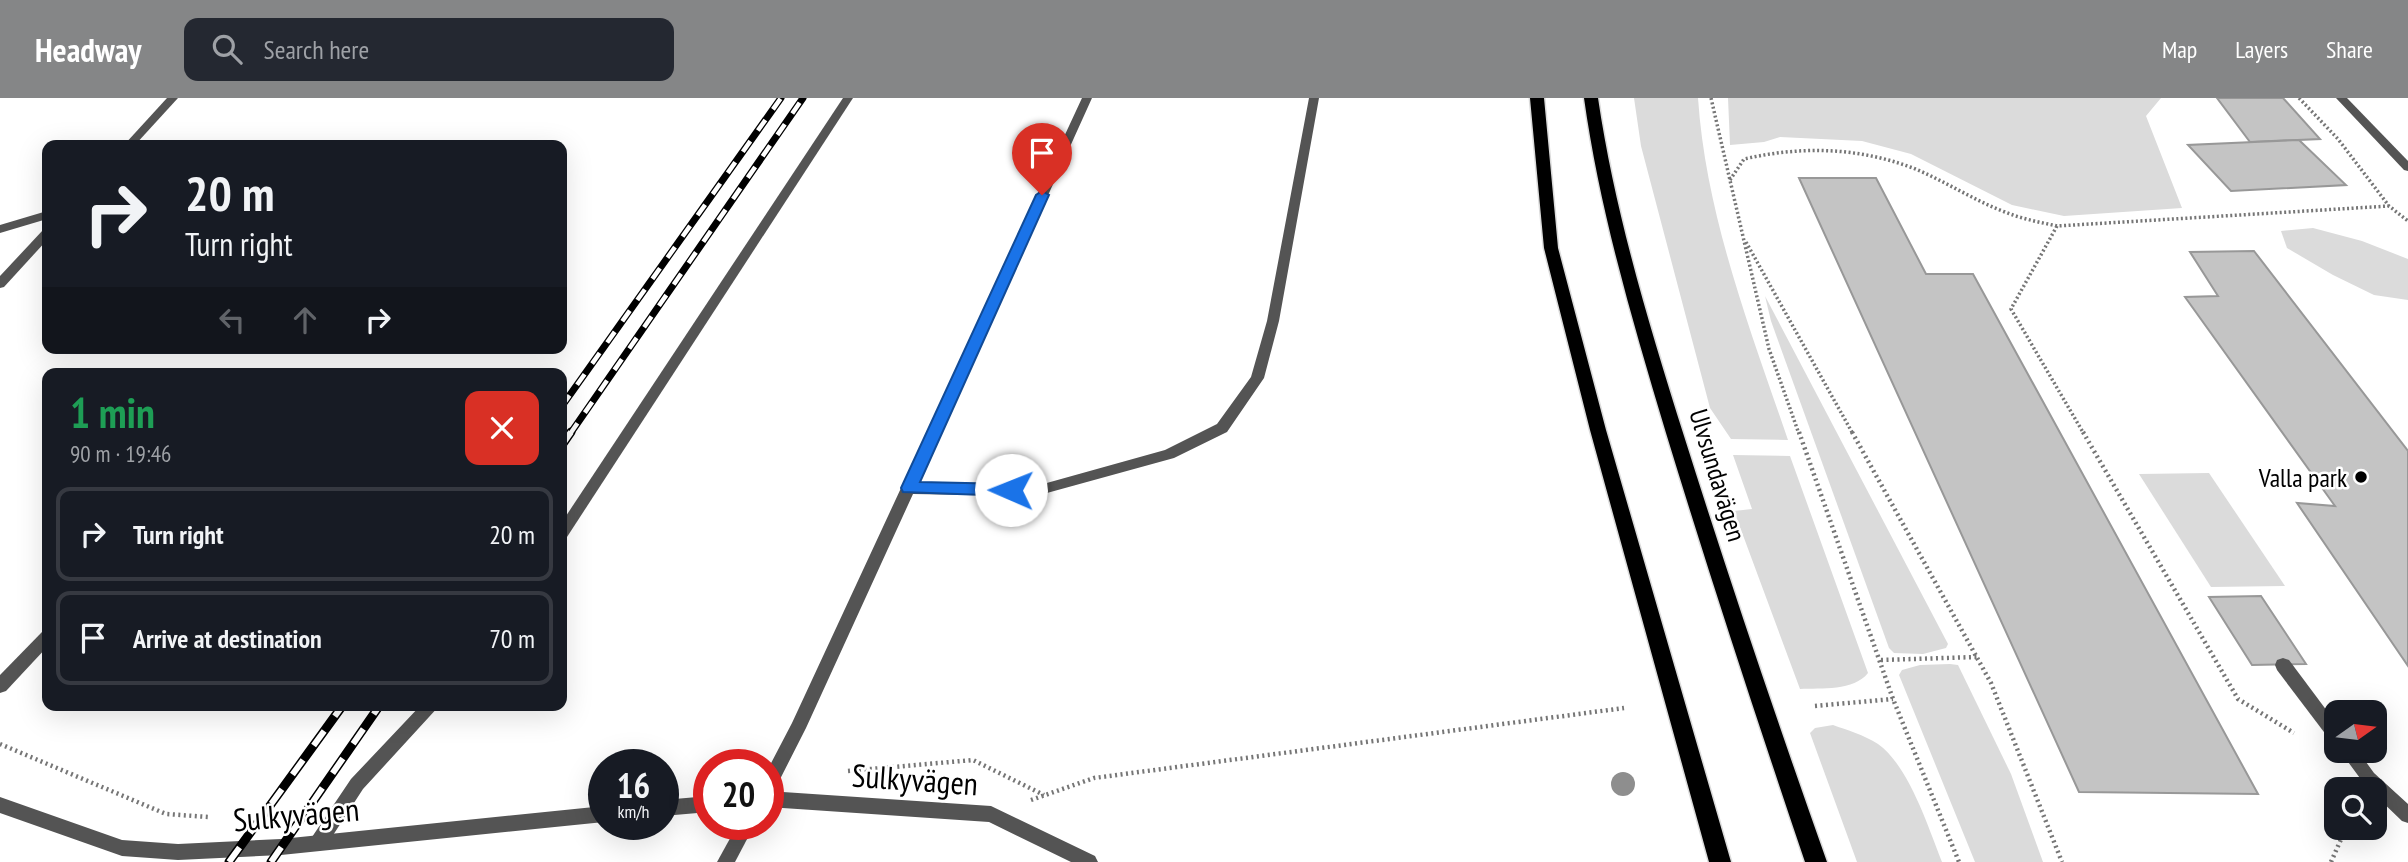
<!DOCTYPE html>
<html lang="en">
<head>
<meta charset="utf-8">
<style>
  :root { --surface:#171b24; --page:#242831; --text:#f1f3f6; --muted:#9ea1a6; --line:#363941; --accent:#858687 }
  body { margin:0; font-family:"PT Sans Narrow",sans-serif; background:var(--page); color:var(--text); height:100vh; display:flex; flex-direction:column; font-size:26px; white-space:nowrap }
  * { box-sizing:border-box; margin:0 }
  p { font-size:23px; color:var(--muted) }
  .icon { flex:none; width:38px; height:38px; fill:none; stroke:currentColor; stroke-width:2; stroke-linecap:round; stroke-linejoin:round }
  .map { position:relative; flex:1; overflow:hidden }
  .details { position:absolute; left:42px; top:270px; width:525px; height:343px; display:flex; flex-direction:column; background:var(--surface); border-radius:14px; box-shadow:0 7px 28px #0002 }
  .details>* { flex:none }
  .top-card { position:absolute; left:42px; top:42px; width:525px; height:214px; border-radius:14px; box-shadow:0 7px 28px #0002; background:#171b24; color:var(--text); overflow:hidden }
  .needle { width:46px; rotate:76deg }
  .buttons { position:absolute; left:2324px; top:602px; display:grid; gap:14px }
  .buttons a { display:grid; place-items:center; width:63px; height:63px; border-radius:14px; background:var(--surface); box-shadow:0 7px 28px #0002; font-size:35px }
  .speed { position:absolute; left:588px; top:651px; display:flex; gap:14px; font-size:35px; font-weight:700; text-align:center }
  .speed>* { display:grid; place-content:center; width:91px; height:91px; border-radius:50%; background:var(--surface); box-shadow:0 7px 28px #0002; line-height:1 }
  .speed small { font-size:18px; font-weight:400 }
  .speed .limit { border:10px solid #d22; background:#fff; color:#111 }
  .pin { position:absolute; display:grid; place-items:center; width:60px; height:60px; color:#fff; margin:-72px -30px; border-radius:50% 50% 50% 0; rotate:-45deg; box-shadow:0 0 7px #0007 }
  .pin .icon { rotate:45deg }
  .me { position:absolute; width:77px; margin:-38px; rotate:271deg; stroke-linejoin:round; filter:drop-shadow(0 0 5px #0008) }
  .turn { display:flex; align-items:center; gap:24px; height:147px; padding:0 28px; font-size:32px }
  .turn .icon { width:91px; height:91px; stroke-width:2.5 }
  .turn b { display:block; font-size:49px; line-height:60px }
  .lanes { display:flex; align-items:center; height:66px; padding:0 28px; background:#0003; justify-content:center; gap:35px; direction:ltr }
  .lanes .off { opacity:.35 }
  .round { display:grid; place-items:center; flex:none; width:74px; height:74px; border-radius:14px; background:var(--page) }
  .head { display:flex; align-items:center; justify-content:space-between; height:119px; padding:0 28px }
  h1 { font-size:42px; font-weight:700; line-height:52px; color:#1e9e55 }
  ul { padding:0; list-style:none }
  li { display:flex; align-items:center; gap:21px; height:94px; margin:0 14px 10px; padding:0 14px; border:4px solid var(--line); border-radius:14px }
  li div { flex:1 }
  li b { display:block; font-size:26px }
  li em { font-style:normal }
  header { display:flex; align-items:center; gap:42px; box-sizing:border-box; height:98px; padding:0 35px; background:var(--accent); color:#fff }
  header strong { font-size:33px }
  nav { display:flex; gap:38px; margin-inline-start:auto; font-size:24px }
  .search { width:490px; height:63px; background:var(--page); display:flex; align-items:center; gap:18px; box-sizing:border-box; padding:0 24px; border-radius:14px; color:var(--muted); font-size:26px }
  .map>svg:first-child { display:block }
  .green { fill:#dbdbdb }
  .building { fill:#c4c4c4; stroke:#989898; stroke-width:2 }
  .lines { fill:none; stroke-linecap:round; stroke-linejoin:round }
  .primary-casing { stroke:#dbdbdb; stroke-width:3 }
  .path-far1 { stroke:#767676; stroke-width:3.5; stroke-dasharray:2 2.5; stroke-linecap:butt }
  .path { stroke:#767676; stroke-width:4.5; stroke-dasharray:2 3.5; stroke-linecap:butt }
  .service { fill:#545454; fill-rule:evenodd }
  .minor { fill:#545454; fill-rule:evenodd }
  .tertiary { fill:#545454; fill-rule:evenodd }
  .primary { fill:#000; fill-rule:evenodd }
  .rail-far1-casing { stroke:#000; stroke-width:7 }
  .rail-casing { stroke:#000; stroke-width:9 }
  .rail-far1 { stroke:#fff; stroke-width:4.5; stroke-dasharray:13; stroke-linecap:butt }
  .rail { stroke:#fff; stroke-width:6; stroke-dasharray:18; stroke-linecap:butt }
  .tree { fill:#8e8e8e }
  .route { fill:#1a73e8; stroke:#114b97; stroke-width:2 }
  .poi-dot { fill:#000; stroke:#fff; stroke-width:2.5 }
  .labels { text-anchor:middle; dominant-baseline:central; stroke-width:5; stroke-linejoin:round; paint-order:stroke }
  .street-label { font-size:26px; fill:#000; stroke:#fff }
  .poi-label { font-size:26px; fill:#000; stroke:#fff; text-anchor:end }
  .near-street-label { font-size:32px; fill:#000; stroke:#fff }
</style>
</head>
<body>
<header>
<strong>Headway</strong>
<div class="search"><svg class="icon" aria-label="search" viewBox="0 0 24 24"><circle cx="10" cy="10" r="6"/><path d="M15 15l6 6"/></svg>Search here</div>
<nav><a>Map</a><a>Layers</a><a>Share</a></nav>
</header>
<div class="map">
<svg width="2408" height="764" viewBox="0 0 2408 764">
  <rect width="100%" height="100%" fill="#fff"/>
  <g class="green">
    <path d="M1634 0H1698C1706 118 1750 231 1788 342L1731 341 1710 310 1641 48Z"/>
    <polygon points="1728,0 2161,0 2146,18 2182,110 2064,118 2012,107 1911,56 1862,43 1780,39 1764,44 1730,47"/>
    <polygon points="2313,130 2362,143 2408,161 2408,202 2374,197 2333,177 2287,150 2281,133"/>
    <polygon points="1765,198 1948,546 1946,550 1923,556 1894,555 1889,550 1771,223"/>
    <path d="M1733 357 1790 358 1868 575C1854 593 1821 590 1800 591L1734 413 1752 411Z"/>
    <polygon points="2209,375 2285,488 2211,489 2139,376"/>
    <polygon points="1950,566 1958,567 2011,676 2043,764 1975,764 1899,577 1902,572 1920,567"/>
    <path d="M1833 627C1847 632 1864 637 1878 646 1909 668 1928 729 1942 764H1857L1810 635 1815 630Z"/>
  </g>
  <g class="building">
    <polygon points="2217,0 2283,0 2320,41 2250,44"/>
    <polygon points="2299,42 2346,87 2231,93 2188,47"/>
    <polygon points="1799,80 1876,80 1926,176 1973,176 2258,696 2079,694"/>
    <polygon points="2254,153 2408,353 2408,568 2297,405 2335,408 2185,199 2218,198 2190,154"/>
    <polygon points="2261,498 2306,566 2252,567 2209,499"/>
  </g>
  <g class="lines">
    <defs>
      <g id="primary">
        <polygon points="1530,0 1544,0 1558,150 1606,332 1731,764 1709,764 1590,332 1544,150"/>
        <path d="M1584 0H1598C1615 115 1649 227 1684 338 1729 481 1777 623 1827 764H1805C1757 622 1710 479 1666 335 1633 225 1600 114 1584 0Z"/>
      </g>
    </defs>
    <use href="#primary" class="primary-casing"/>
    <g class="path-far1">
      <polyline points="1711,0 1769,251 1799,336"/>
      <polyline points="2299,0 2338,41 2389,108 2408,123"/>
      <path d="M1730 82 1744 61C1801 48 1857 49 1913 70 1945 83 1973 102 2005 114 2022 121 2039 124 2057 128L2389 108"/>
      <polyline points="2057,128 2011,211 2084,336"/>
      <polyline points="1746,144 1853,336"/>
    </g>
    <g class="path">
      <polyline points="1799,334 1893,601 1959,764"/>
      <polyline points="1852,334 1991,585 2062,764"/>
      <polyline points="2083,334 2238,601 2294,635"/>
      <polyline points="1881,562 1977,559"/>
      <polyline points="1815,608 1893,601"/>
      <polyline points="0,646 166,716 209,719"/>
      <polyline points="848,673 973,662 1044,697"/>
      <polyline points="1031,702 1094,680 1624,610"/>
      <polyline points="2331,764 2346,730"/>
    </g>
    <g class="service">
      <polygon points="843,0 853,0 567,439 562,441 562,424"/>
      <polygon points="1082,0 1092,0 918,385 1036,388 1165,352 1217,326 1251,279 1267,223 1309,0 1319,0 1279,223 1264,280 1227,334 1174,360 1036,398 913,396 806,630 774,693 768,696 768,671 792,625"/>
      <polygon points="47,113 47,121 0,135 0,127"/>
      <polygon points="2283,560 2289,562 2336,625 2336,644 2330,642 2277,572 2275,567 2277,562"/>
      <polygon points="421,607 440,607 363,691 324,751 318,753 312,751 309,745 312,739 351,681"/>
      <polygon points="2340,653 2358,653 2374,675 2408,706 2408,725 2402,723 2375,697 2375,691 2368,691"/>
      <polygon points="738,726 755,726 735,764 717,764"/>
    </g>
    <g class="minor">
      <polygon points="167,0 178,0 135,47 124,47"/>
      <polygon points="47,131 47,142 4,189 0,190 0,178 43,132"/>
      <polygon points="47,533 47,549 6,593 0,595 0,577 42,534"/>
      <polygon points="768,693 991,708 1095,758 1098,764 1071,764 989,724 768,709"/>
      <polygon points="709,698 709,714 663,718 663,702"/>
      <polygon points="0,699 122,742 178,746 281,741 604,708 604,724 281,757 178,762 122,758 0,715"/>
    </g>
    <polygon class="tertiary" points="2336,0 2347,0 2408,63 2408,73 2404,72"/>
    <use href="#primary" class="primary"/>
    <defs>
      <g id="rail-far1">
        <polyline points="562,308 781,0"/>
        <polyline points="570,336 803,0"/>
      </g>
      <g id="rail">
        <polyline points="562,347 571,334"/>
        <polyline points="229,764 343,607"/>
        <polyline points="271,764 380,607"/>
      </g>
    </defs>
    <use href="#rail-far1" class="rail-far1-casing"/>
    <use href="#rail" class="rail-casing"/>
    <use href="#rail-far1" class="rail-far1"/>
    <use href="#rail" class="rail"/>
  </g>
  <circle class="tree" cx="1623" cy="686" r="12"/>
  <polygon class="route" points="1042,93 1049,97 920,384 1011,386 1019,392 1011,398 903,394 901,390 1036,97"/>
  <circle class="poi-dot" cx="2361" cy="379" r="7"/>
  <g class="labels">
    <g class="street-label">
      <text transform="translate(1718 377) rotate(73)">Ulvsundavägen</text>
    </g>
    <g class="poi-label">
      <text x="2347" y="379">Valla park</text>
    </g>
    <g class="near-street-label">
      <text transform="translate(915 681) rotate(4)">Sulkyvägen</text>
      <text transform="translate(296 716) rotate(-5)">Sulkyvägen</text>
    </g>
  </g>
</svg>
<div class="buttons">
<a><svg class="needle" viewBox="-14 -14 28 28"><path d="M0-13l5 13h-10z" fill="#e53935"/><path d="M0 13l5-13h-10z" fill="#9ea1a6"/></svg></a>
<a><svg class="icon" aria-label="search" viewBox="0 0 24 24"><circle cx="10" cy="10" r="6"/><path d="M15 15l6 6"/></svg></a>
</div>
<div class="speed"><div>16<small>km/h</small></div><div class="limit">20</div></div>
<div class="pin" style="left:1042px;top:97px;background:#d93025"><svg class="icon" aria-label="arrive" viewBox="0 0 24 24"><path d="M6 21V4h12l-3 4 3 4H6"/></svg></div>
<svg class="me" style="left:1011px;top:392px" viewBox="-20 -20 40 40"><circle r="19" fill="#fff"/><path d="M0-13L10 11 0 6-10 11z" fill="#1a73e8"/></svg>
<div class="top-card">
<div class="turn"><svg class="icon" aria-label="right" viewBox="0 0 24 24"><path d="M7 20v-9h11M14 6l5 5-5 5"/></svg><div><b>20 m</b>Turn right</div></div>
<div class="lanes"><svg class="icon off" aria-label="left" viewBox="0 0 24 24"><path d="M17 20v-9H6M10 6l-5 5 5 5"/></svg><svg class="icon off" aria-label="ahead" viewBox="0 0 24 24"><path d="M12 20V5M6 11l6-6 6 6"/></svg><svg class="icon" aria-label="right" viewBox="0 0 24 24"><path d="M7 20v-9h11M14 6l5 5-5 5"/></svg></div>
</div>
<section class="details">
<div class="head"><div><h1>1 min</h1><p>90 m · 19:46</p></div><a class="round" style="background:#d93025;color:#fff"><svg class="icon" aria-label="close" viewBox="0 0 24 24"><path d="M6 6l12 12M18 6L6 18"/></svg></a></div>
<ul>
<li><svg class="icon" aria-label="right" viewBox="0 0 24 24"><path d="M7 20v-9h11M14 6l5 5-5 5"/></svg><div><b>Turn right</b></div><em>20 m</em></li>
<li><svg class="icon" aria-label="arrive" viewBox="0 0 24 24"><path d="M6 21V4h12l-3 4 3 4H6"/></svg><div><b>Arrive at destination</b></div><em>70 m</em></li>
</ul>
</section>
</div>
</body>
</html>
